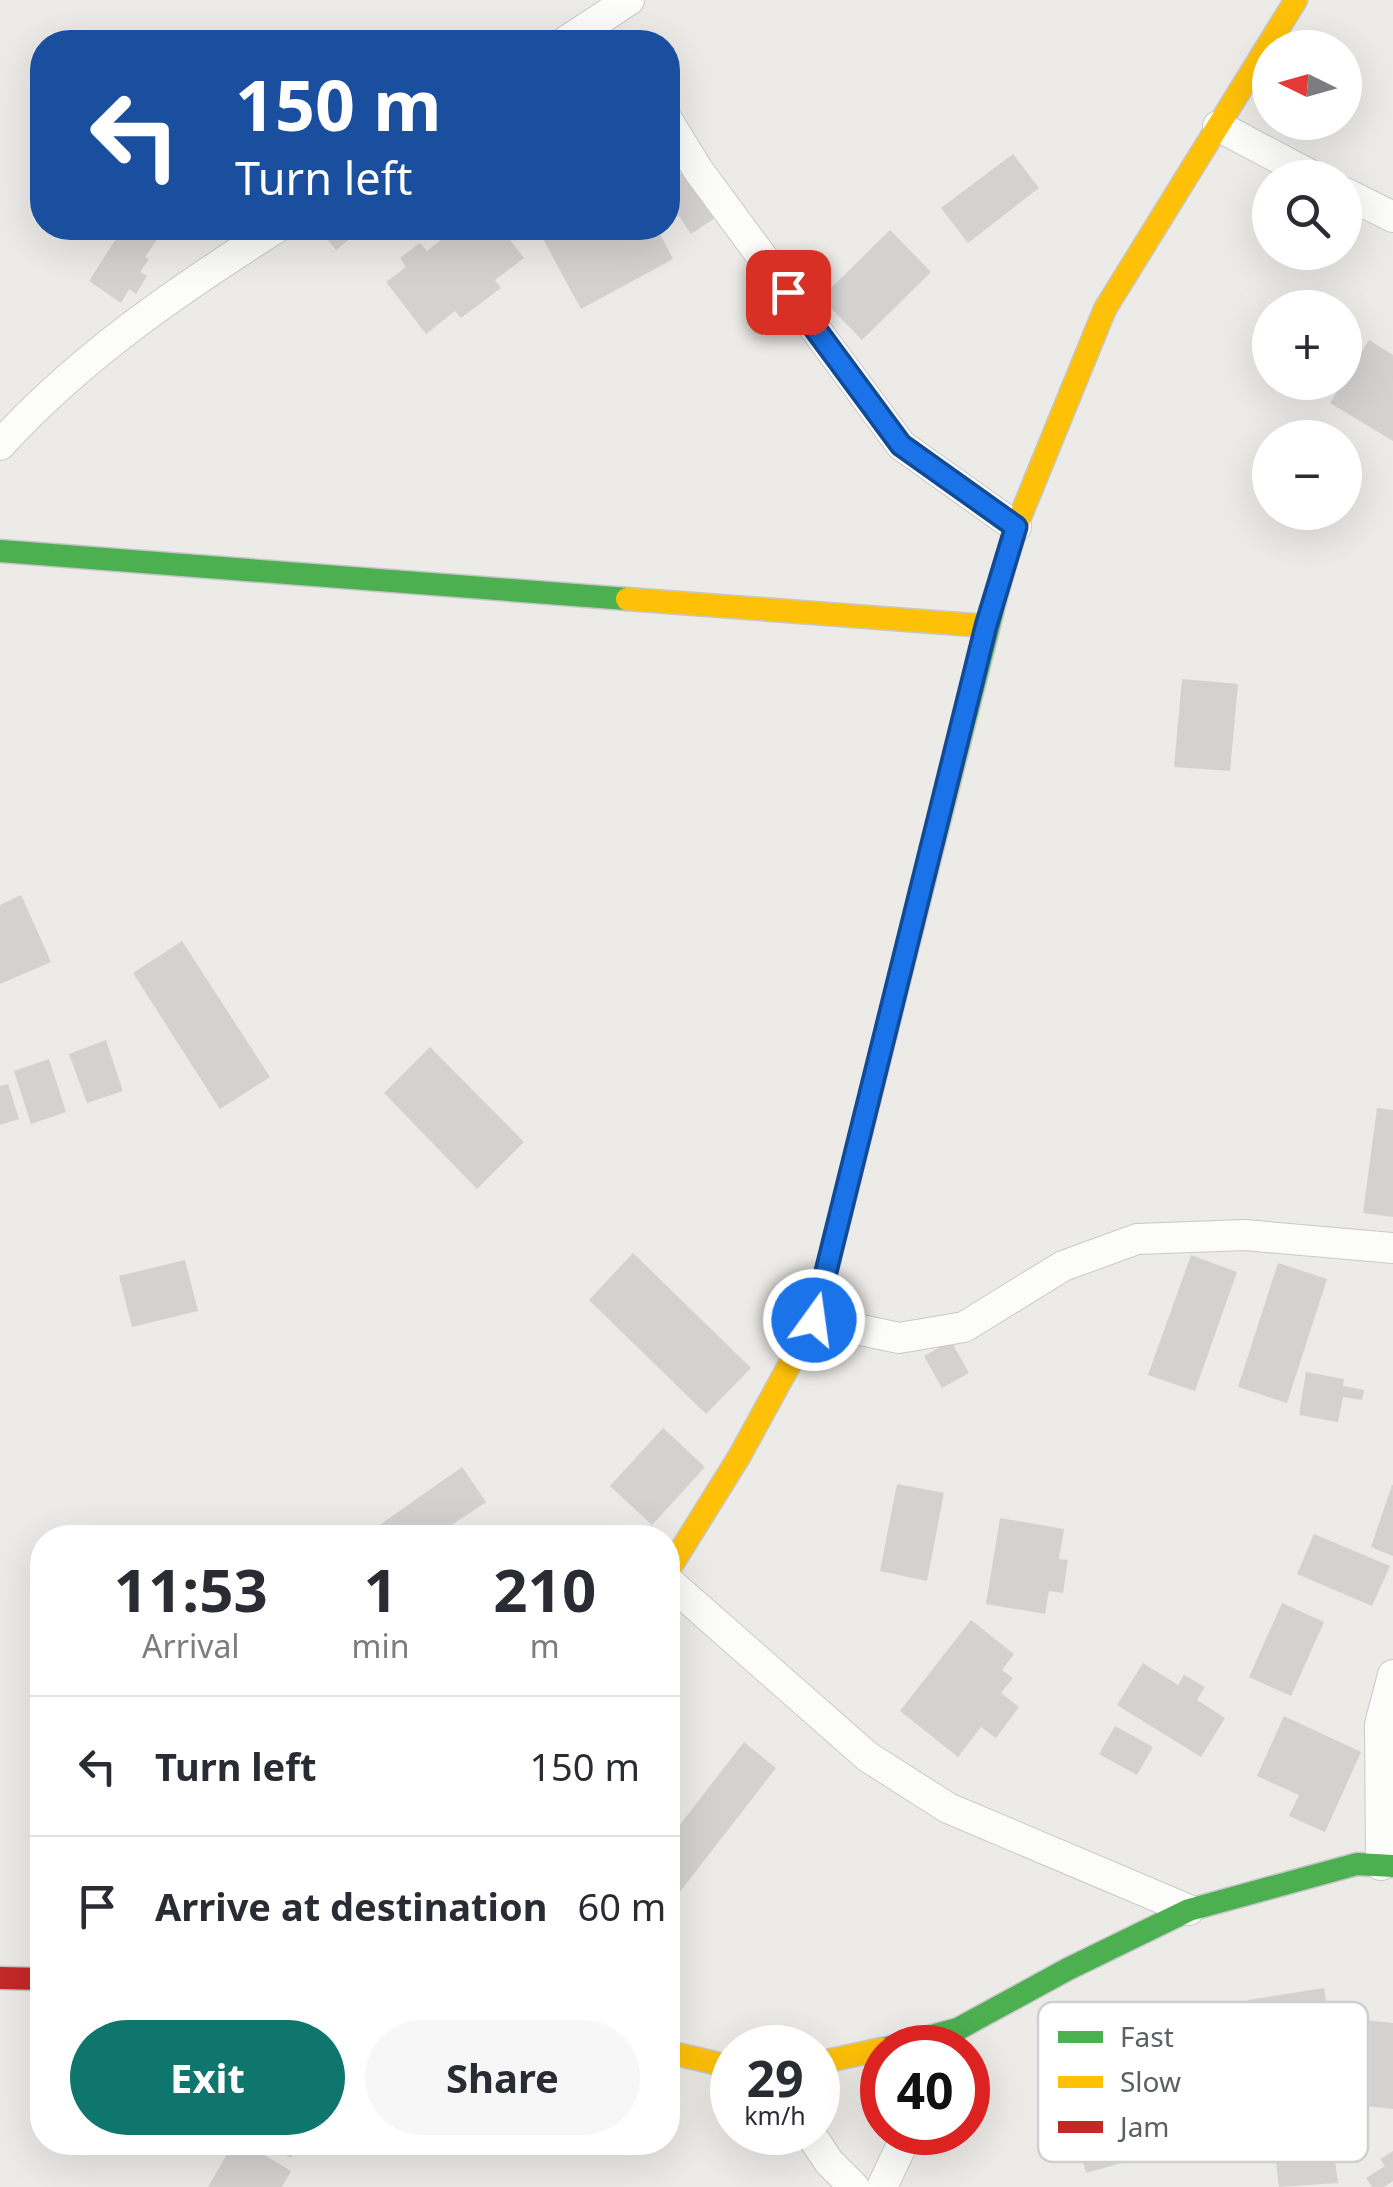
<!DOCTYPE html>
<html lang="en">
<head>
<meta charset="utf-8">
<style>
  :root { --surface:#fff; --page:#f7f7f7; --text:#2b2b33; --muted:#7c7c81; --line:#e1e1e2; --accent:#0f766e }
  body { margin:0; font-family:"Noto Sans",sans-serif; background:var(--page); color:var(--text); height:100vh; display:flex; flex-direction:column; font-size:38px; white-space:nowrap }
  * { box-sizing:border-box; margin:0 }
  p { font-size:32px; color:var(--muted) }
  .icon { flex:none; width:55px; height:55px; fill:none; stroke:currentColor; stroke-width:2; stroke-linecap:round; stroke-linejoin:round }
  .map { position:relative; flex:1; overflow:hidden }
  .panel { position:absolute; left:30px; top:1525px; width:650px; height:630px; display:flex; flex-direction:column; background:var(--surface); border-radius:40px; box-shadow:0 10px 40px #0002 }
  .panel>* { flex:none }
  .top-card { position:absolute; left:30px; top:30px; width:650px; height:210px; border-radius:40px; box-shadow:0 10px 40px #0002; background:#1a4fa0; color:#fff; overflow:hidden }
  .needle { width:65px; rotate:275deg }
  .controls { position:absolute; left:1252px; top:30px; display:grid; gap:20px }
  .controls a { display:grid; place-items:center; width:110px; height:110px; border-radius:50%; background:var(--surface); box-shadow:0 10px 40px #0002; font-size:50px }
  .speed { position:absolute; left:710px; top:2025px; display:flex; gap:20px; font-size:50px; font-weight:700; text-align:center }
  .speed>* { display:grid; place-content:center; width:130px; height:130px; border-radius:50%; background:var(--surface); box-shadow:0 10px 40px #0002; line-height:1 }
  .speed small { font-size:25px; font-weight:400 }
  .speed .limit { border:15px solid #d22; background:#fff; color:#111 }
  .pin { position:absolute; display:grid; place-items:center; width:85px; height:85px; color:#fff; margin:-42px; border-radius:20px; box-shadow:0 5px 15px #0006 }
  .me { position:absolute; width:110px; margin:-55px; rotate:14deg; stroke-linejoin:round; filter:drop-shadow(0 0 8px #0008) }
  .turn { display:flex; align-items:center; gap:35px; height:210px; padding:0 40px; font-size:45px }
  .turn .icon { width:130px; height:130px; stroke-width:2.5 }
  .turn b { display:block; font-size:70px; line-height:85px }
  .eta { display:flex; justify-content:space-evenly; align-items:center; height:170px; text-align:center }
  .eta b { font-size:60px; font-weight:700; line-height:70px }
  .button { display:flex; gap:20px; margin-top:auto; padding:20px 40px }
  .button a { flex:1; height:115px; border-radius:60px; background:var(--accent); color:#fff; font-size:40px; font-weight:700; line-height:115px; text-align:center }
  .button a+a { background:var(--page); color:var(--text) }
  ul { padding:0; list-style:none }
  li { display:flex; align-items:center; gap:30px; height:140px; padding:0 40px; border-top:2px solid var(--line) }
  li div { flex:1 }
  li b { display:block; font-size:38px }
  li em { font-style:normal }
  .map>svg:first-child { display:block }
  .building { fill:#d3d2d0 }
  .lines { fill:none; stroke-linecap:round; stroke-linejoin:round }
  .street-casing { stroke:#c8c9c9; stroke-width:32 }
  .fast-casing { stroke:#c7c7c7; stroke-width:25 }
  .slow-casing { stroke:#c7c7c7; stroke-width:25 }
  .jam-casing { stroke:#c7c7c7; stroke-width:25 }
  .street { stroke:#fcfcfb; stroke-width:30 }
  .fast { stroke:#4caf50; stroke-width:22 }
  .slow { stroke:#ffc107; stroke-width:22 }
  .jam { stroke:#c62828; stroke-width:22 }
  .route-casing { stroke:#114b97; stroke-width:25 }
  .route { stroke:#1a73e8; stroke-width:18 }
  .key { fill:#fff; stroke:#cecfd0; stroke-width:2.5 }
  .key-label { font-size:28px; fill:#5c6064 }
</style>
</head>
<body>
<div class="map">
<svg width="1393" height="2187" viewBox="0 0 1393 2187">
  <rect width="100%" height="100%" fill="#ecebe7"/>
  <g class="building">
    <polygon points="1013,154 1039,188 968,243 941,208"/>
    <polygon points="683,172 715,218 691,234 668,200 668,183"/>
    <polygon points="123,228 165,228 145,257 149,259 140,272 147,276 136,294 129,289 121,303 89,281"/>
    <polygon points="318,228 349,228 355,235 336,250"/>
    <polygon points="441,228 501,228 524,258 495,280 501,288 461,318 455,311 426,334 386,282 406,267 400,258 420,243 427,251 447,235"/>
    <polygon points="537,228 657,228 673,259 581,309"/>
    <polygon points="890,230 931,272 862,340 821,298"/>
    <polygon points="1369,340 1393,355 1393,441 1330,403"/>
    <polygon points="1182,679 1238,684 1230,771 1174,767"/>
    <polygon points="21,895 51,962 0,984 0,905"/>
    <polygon points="182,941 270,1077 220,1109 133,973"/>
    <polygon points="106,1040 123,1091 87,1103 69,1054"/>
    <polygon points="430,1047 524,1142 477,1189 384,1093"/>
    <polygon points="49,1059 66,1112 31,1124 14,1071"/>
    <polygon points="8,1084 19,1119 0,1125 0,1086"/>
    <polygon points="1377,1108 1393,1110 1393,1217 1363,1213"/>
    <polygon points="633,1253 751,1368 706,1414 589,1300"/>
    <polygon points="1191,1255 1237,1272 1195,1391 1148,1375"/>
    <polygon points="185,1260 198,1311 132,1327 119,1276"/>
    <polygon points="1278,1263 1327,1279 1287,1403 1238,1387"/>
    <polygon points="951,1341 969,1373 942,1388 924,1356"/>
    <polygon points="1306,1372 1344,1379 1343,1386 1364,1390 1362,1400 1343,1397 1338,1422 1299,1415"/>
    <polygon points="663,1428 705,1467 652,1525 610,1486"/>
    <polygon points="462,1467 486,1502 453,1524 462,1538 361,1538"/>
    <polygon points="897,1484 944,1493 927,1581 880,1571"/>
    <polygon points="1392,1485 1393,1485 1393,1556 1371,1547"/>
    <polygon points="1000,1518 1064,1529 1059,1559 1068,1560 1063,1593 1049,1591 1045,1614 986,1604"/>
    <polygon points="1314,1534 1390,1566 1372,1606 1297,1574"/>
    <polygon points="1282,1603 1324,1622 1291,1696 1249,1677"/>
    <polygon points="971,1620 1014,1654 1002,1670 1013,1678 1001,1693 1019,1707 996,1738 981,1727 958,1757 900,1711"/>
    <polygon points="1143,1663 1178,1685 1184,1675 1205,1687 1197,1700 1225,1718 1201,1757 1117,1705"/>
    <polygon points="1284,1716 1361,1752 1325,1832 1289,1816 1299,1795 1257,1776"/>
    <polygon points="1115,1726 1153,1747 1137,1775 1099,1754"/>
    <polygon points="744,1742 776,1768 672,1902 668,1898 668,1840"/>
    <polygon points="1324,1988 1328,2015 1320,2016 1325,2054 1313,2056 1317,2089 1262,2097 1248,2000"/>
    <polygon points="1365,2020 1393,2023 1393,2109 1355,2105"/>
    <polygon points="1328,2106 1338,2183 1279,2187 1270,2113"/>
    <polygon points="1112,2110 1125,2162 1086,2173 1072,2121"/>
    <polygon points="234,2142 243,2142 291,2171 282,2187 208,2187"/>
    <polygon points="262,2142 299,2142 291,2158"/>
    <polygon points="1393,2151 1393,2181 1384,2187 1372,2187 1366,2178 1385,2166 1380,2159"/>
  </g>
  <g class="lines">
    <defs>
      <g id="street">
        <polyline points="565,42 629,0"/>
        <polyline points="668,121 698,170 901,445 1016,527"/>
        <polyline points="1218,126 1316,178"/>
        <polyline points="1345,193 1393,217"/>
        <path d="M0 445C79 358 177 291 276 228"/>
        <polyline points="814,1320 899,1338 964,1327 1063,1266 1137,1239 1245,1235 1393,1248"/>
        <polyline points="668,1581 868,1757 948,1808 1189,1910"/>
        <polyline points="1381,1865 1380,1724 1393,1675"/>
        <polyline points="809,2132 829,2162 854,2187"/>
        <polyline points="882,2187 908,2132"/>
      </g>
      <g id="fast">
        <polyline points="0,551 627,599"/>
        <polyline points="903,964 1002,574"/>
        <polyline points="887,2048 958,2029 1068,1969 1189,1910 1357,1864 1393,1866"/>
      </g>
      <g id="slow">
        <polyline points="1002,574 1016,527 1105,309 1296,0"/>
        <polyline points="627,599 987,626"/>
        <polyline points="668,1571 739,1457 814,1320 903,964"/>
        <polyline points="668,2052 732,2067"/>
        <polyline points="818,2063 882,2049"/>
      </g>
      <polyline id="jam" points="0,1978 42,1979"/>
    </defs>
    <use href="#street" class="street-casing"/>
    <use href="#fast" class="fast-casing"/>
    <use href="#slow" class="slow-casing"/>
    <use href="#jam" class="jam-casing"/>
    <use href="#street" class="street"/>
    <use href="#fast" class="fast"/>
    <use href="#slow" class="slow"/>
    <use href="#jam" class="jam"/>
  </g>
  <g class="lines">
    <defs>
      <polyline id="route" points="788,292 901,445 1016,527 986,626 814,1320"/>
    </defs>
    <use href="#route" class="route-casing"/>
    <use href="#route" class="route"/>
  </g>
  <rect x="1038" y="2002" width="330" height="160" rx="15" class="key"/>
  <rect x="1058" y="2031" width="45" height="12" fill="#4caf50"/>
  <rect x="1058" y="2076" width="45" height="12" fill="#ffc107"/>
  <rect x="1058" y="2121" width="45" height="12" fill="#c62828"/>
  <g class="key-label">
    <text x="1120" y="2047">Fast</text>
    <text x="1120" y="2092">Slow</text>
    <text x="1120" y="2137">Jam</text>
  </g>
</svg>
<div class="controls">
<a><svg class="needle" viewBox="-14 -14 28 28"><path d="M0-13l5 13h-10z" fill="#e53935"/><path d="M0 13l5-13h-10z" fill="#7c7c81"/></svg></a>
<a><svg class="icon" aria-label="search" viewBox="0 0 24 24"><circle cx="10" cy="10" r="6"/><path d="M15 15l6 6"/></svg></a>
<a>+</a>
<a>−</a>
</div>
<div class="speed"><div>29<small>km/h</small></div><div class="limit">40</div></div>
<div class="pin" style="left:788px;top:292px;background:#d93025"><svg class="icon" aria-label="arrive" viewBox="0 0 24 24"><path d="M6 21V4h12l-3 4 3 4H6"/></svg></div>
<svg class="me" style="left:814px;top:1320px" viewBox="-20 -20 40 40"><circle r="17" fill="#1a73e8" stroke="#fff" stroke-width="3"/><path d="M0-11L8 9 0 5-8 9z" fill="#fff"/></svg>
<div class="top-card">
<div class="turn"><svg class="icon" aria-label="left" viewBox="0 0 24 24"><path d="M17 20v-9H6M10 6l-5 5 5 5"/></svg><div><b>150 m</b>Turn left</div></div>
</div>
<section class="panel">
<div class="eta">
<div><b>11:53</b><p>Arrival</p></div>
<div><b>1</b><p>min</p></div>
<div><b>210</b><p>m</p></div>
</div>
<ul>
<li><svg class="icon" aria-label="left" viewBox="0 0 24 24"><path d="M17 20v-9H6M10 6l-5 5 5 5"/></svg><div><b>Turn left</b></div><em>150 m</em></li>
<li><svg class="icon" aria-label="arrive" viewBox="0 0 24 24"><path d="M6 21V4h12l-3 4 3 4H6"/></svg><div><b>Arrive at destination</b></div><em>60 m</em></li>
</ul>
<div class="button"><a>Exit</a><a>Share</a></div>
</section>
</div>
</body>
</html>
